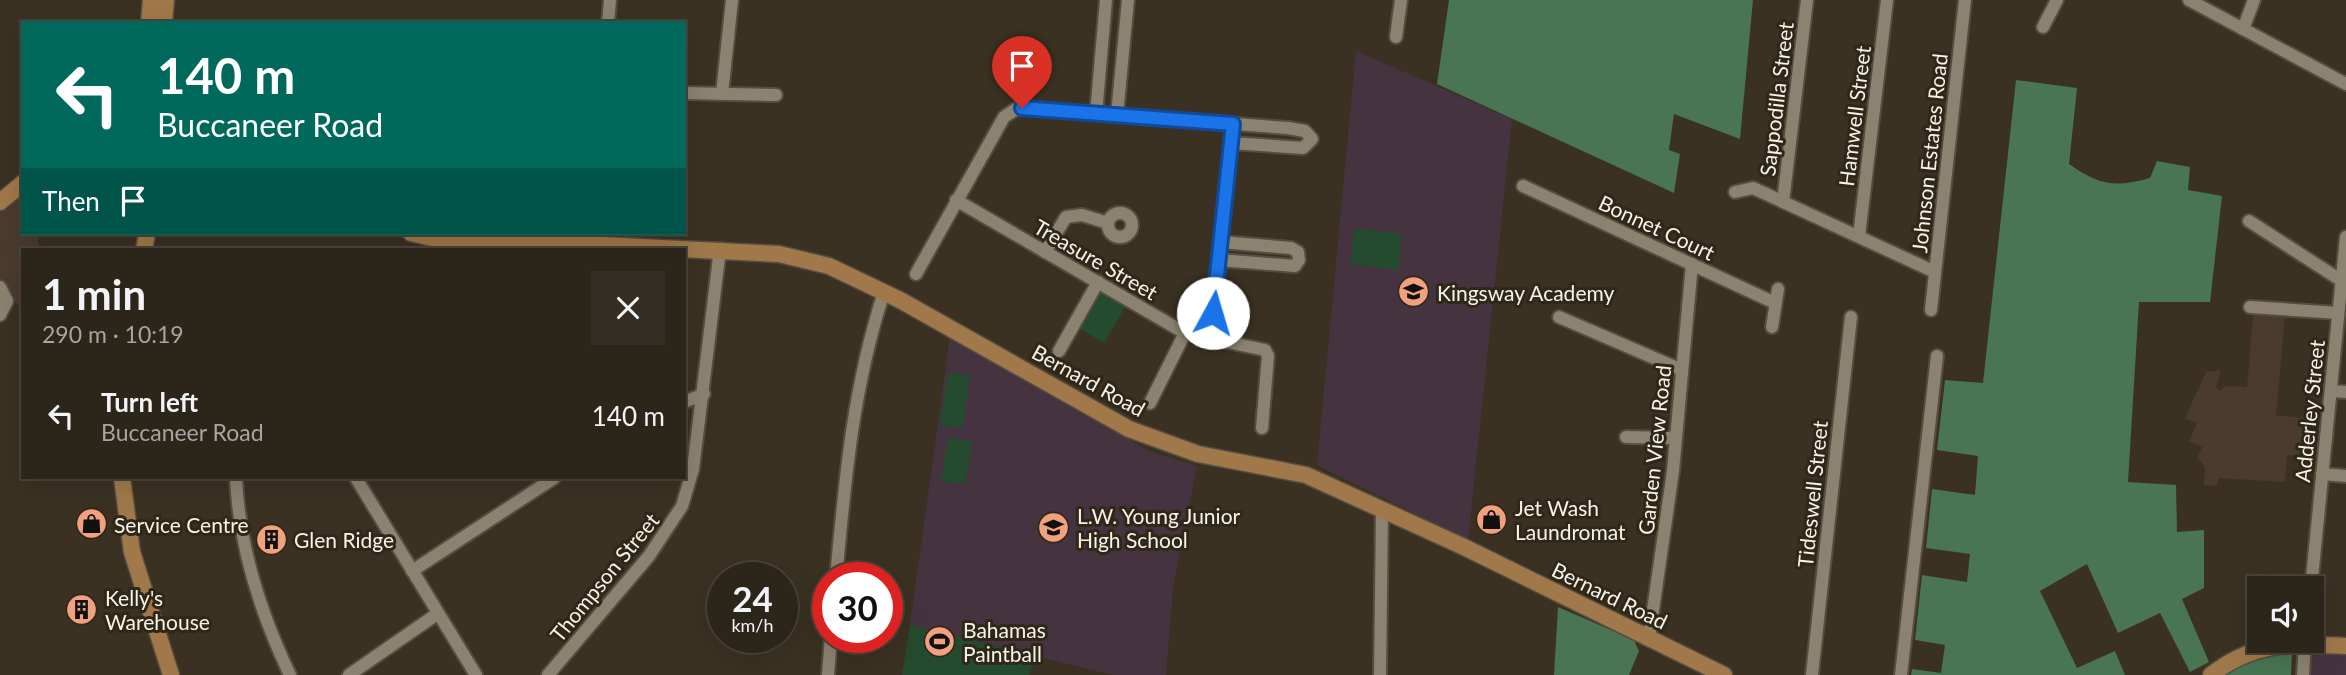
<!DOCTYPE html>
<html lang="en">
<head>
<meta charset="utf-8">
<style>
  :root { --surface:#2c251a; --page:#342d23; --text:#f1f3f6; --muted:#a6a5a2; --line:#484239 }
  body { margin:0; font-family:Lato,sans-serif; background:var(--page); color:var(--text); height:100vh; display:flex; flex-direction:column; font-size:26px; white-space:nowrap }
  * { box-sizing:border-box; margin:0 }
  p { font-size:23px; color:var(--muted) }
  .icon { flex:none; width:38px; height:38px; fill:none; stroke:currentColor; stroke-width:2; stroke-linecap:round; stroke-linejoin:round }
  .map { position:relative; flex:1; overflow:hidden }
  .side { position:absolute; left:21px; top:248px; width:665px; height:231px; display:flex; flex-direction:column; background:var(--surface); border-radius:0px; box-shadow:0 7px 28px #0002,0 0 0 2px var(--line) }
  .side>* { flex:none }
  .hud { position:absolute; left:21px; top:21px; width:665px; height:214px; border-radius:0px; box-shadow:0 7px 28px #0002,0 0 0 2px var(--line); background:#00695c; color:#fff; overflow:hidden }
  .buttons { position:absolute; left:2247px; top:576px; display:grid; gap:14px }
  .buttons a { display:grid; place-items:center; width:77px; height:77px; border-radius:0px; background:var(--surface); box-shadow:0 7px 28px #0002,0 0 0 2px var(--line); font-size:35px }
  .speed { position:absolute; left:707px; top:562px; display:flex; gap:14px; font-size:35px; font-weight:700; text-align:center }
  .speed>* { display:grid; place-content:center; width:91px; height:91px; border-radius:50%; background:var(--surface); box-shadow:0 7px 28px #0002,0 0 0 2px var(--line); line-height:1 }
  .speed small { font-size:18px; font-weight:400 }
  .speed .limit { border:10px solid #d22; background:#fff; color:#111 }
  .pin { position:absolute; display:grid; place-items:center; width:60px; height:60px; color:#fff; margin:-72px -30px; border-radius:50% 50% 50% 0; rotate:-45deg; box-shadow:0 0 7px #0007 }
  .pin .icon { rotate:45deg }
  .me { position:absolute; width:77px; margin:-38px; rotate:6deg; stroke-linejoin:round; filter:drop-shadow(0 0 5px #0008) }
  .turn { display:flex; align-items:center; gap:24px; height:147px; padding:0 21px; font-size:32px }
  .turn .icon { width:91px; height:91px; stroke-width:2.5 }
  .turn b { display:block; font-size:49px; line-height:60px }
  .then { display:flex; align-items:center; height:66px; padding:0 21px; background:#0003; gap:14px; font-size:26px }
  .round { display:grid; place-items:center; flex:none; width:74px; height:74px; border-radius:0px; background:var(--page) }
  .overview { display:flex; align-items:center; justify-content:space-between; height:119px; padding:0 21px }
  h1 { font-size:42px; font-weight:700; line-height:52px }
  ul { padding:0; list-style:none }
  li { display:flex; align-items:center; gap:21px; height:98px; padding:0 21px }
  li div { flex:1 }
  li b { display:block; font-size:26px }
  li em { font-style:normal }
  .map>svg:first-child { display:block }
  .industrial { fill:#4a3b2e }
  .education { fill:#45343f }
  .green { fill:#254b2e }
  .forest { fill:#497552 }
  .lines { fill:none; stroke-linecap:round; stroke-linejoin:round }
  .minor-casing { stroke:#554d40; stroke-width:16 }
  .major-casing { stroke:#554d40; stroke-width:19 }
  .minor { stroke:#8c8270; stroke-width:12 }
  .major { stroke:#a0784a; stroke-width:16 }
  .route-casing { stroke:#114b97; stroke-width:18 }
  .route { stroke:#1a73e8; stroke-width:12 }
  .labels { text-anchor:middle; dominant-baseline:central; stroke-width:6; stroke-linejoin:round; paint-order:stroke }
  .street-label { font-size:21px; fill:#f8f3e9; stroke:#2f2718 }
  .poi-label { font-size:21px; fill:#f8f3e9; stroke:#2f2718; text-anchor:start }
</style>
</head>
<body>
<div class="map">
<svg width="2346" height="675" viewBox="0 0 2346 675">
  <rect width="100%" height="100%" fill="#3a3122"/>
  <g class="industrial">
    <polygon points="23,195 23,233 36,233 40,250 23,250 23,304 19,307 0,280 0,212"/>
    <polygon points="2253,315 2285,317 2276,415 2310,419 2313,435 2322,436 2321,457 2287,455 2285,482 2218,478 2217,486 2204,485 2205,467 2197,458 2202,447 2189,441 2197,423 2185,418 2206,372 2221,370 2216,387 2220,391 2226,386 2247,387"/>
  </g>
  <g class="education">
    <polygon points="1356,51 1512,119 1468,540 1317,465"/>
    <polygon points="950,337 1071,403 1148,451 1197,466 1173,587 1166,675 1113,675 910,625"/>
    <polygon points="2296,651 2346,654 2346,675 2295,675"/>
  </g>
  <g class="green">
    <polygon points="1355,228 1402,234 1398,270 1350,264"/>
    <polygon points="1101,293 1125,307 1104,343 1080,329"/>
    <polygon points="948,373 970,375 963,428 940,425"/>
    <polygon points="948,438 972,441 965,484 941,481"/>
    <polygon points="910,625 1035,656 1029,675 902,675"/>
  </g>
  <g class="forest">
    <polygon points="1449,0 1753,0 1740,139 1674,114 1669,150 1680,154 1674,193 1437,84"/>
    <path d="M2016 80 2077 88 2069 164C2099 185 2114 188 2150 178L2157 161 2190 167 2188 190 2222 196 2210 302H2139L2128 482 2176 485 2177 532 2204 530V588L2182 599 2209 662 2190 672 2160 613 2118 633 2087 564 2040 591 2077 668 2115 651 2125 675H1911L1912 669 1941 673 1945 645 1915 640 1922 575 1967 582 1970 554 1926 548 1932 489 1975 495 1978 456 1937 450 1945 380 1983 383Z"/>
    <polygon points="1558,607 1634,640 1639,651 1629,675 1554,675"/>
    <path d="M2292 652 2291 675H2224C2246 658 2265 654 2292 652Z"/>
  </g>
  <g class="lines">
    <defs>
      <g id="minor">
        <polyline points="2189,0 2346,84"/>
        <polyline points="608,23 610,0"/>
        <polyline points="2043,27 2057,0"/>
        <polyline points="2243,29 2254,0"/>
        <polyline points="1396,37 1401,0"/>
        <polyline points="684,93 776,95"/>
        <polyline points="722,94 732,0"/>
        <polyline points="1096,114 1106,0"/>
        <polyline points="1117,115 1128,0"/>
        <polyline points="1523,186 1775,303"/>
        <polyline points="1735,192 1753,188 1935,272"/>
        <polyline points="956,200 1185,333 1265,350 1268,356 1262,428"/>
        <polyline points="1783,202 1807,0"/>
        <circle cx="1120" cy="225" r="12"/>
        <polyline points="2249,221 2342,281"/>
        <polyline points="1859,236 1887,0"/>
        <polyline points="1045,252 1066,217 1082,215 1108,223"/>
        <polyline points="1219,260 1295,266 1299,260 1298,252 1291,248 1221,242"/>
        <polyline points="916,274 1004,117 1016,109 1032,109 1288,128 1305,131 1312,139 1303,148 1231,143"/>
        <polyline points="0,287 7,301 0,315"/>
        <polyline points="2250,307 2338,313"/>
        <polyline points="1931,310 1965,0"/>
        <polyline points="1559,317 1682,370"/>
        <polyline points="1772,327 1778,289"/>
        <polyline points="1210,339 1233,124"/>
        <polyline points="1059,351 1098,282"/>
        <polyline points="2331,391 2346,392"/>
        <polyline points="684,402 704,394"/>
        <polyline points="1150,403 1185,333"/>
        <polyline points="1626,437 1676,438"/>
        <polyline points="2322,474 2346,476"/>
        <path d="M236 478C239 546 261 614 290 675"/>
        <polyline points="356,478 476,675"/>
        <polyline points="412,571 554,478"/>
        <path d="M836 578C845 479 853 387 884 292"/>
        <polyline points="2311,588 2346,237"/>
        <polyline points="1649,638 1673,471 1692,264"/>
        <polyline points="349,675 437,614"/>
        <polyline points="548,675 649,556 682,506 693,469 720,249"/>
        <polyline points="828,675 831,637"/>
        <polyline points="1380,675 1382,510"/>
        <polyline points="1812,675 1851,317"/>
        <polyline points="1901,675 1937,356"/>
        <polyline points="2303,675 2305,640"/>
      </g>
      <g id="major">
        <polyline points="149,23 151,0"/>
        <polyline points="164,23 166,0"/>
        <polyline points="0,202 23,183"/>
        <polyline points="411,233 458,244 582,244 779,254 829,266 900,300 1129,429 1198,454 1306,475 1464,547 1724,675"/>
        <polyline points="144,250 147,233"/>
        <polyline points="122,478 132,552 171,675"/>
        <path d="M2211 675C2255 640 2293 644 2346 646"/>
      </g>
    </defs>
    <use href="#minor" class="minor-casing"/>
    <use href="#major" class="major-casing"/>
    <use href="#minor" class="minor"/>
    <use href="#major" class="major"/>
  </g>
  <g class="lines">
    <defs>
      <polyline id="route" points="1022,108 1233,124 1213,313"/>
    </defs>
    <use href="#route" class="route-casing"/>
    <use href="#route" class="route"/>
  </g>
  <defs>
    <symbol id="school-disc" viewBox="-11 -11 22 22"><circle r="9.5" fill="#f2a17e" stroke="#2f2718"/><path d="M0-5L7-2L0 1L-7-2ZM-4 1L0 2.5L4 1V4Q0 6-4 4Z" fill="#111"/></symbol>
    <symbol id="shop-disc" viewBox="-11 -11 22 22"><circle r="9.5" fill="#f2a17e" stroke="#2f2718"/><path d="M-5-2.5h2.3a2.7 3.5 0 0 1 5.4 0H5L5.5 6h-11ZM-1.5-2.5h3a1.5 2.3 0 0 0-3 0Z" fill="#111"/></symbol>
    <symbol id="building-disc" viewBox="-11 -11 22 22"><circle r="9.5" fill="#f2a17e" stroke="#2f2718"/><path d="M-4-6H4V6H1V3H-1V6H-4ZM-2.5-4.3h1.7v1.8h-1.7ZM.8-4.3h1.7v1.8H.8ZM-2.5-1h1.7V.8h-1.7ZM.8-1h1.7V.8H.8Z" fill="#111"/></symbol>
    <symbol id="stadium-disc" viewBox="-11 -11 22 22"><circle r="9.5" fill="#f2a17e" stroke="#2f2718"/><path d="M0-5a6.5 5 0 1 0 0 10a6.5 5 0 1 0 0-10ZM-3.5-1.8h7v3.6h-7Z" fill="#111"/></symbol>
  </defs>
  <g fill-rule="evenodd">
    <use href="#school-disc" x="1396" y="274" width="35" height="35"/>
    <use href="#shop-disc" x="1474" y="502" width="35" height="35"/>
    <use href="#shop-disc" x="74" y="506" width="35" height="35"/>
    <use href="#school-disc" x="1036" y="510" width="35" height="35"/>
    <use href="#building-disc" x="254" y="522" width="35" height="35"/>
    <use href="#building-disc" x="64" y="592" width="35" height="35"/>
    <use href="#stadium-disc" x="922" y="624" width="35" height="35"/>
  </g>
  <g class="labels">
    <g class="street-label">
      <text transform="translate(1776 99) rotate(-83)">Sappodilla Street</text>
      <text transform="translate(1854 116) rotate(-83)">Hamwell Street</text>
      <text transform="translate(1929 153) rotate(-84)">Johnson Estates Road</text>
      <text transform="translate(1657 227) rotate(25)">Bonnet Court</text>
      <text transform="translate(1096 259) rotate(30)">Treasure Street</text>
      <text transform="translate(1089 380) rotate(29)">Bernard Road</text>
      <text transform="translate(2309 411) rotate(-84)">Adderley Street</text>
      <text transform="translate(1654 450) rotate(-84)">Garden View Road</text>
      <text transform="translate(1812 494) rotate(-84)">Tideswell Street</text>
      <text transform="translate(604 577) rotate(-51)">Thompson Street</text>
      <text transform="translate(1610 595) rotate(26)">Bernard Road</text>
    </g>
    <g class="poi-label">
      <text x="1437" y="292">Kingsway Academy</text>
      <text x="1515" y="507">Jet Wash<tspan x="1515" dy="24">Laundromat</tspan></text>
      <text x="1077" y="515">L.W. Young Junior<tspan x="1077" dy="24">High School</tspan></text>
      <text x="114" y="524">Service Centre</text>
      <text x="294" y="539">Glen Ridge</text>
      <text x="105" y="597">Kelly's<tspan x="105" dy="24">Warehouse</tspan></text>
      <text x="963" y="629">Bahamas<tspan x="963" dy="24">Paintball</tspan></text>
    </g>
  </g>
</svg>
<div class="buttons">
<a><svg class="icon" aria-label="sound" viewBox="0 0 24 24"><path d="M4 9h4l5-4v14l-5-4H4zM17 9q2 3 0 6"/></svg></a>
</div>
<div class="speed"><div>24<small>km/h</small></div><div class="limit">30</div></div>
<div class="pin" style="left:1022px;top:108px;background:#d93025"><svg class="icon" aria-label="arrive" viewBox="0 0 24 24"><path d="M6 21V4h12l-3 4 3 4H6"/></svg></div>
<svg class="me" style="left:1213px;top:313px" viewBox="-20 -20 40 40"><circle r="19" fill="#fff"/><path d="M0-13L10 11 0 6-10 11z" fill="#1a73e8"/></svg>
<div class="hud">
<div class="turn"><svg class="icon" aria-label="left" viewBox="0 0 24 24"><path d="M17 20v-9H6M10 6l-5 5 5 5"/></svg><div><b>140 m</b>Buccaneer Road</div></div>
<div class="then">Then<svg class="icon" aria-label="arrive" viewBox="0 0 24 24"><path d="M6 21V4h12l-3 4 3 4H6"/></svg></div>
</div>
<section class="side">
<div class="overview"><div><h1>1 min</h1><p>290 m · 10:19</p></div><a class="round"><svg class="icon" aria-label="close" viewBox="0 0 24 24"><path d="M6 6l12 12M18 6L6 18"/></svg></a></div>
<ul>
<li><svg class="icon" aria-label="left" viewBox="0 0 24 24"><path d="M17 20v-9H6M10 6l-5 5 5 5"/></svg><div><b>Turn left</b><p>Buccaneer Road</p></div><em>140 m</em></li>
</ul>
</section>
</div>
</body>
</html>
